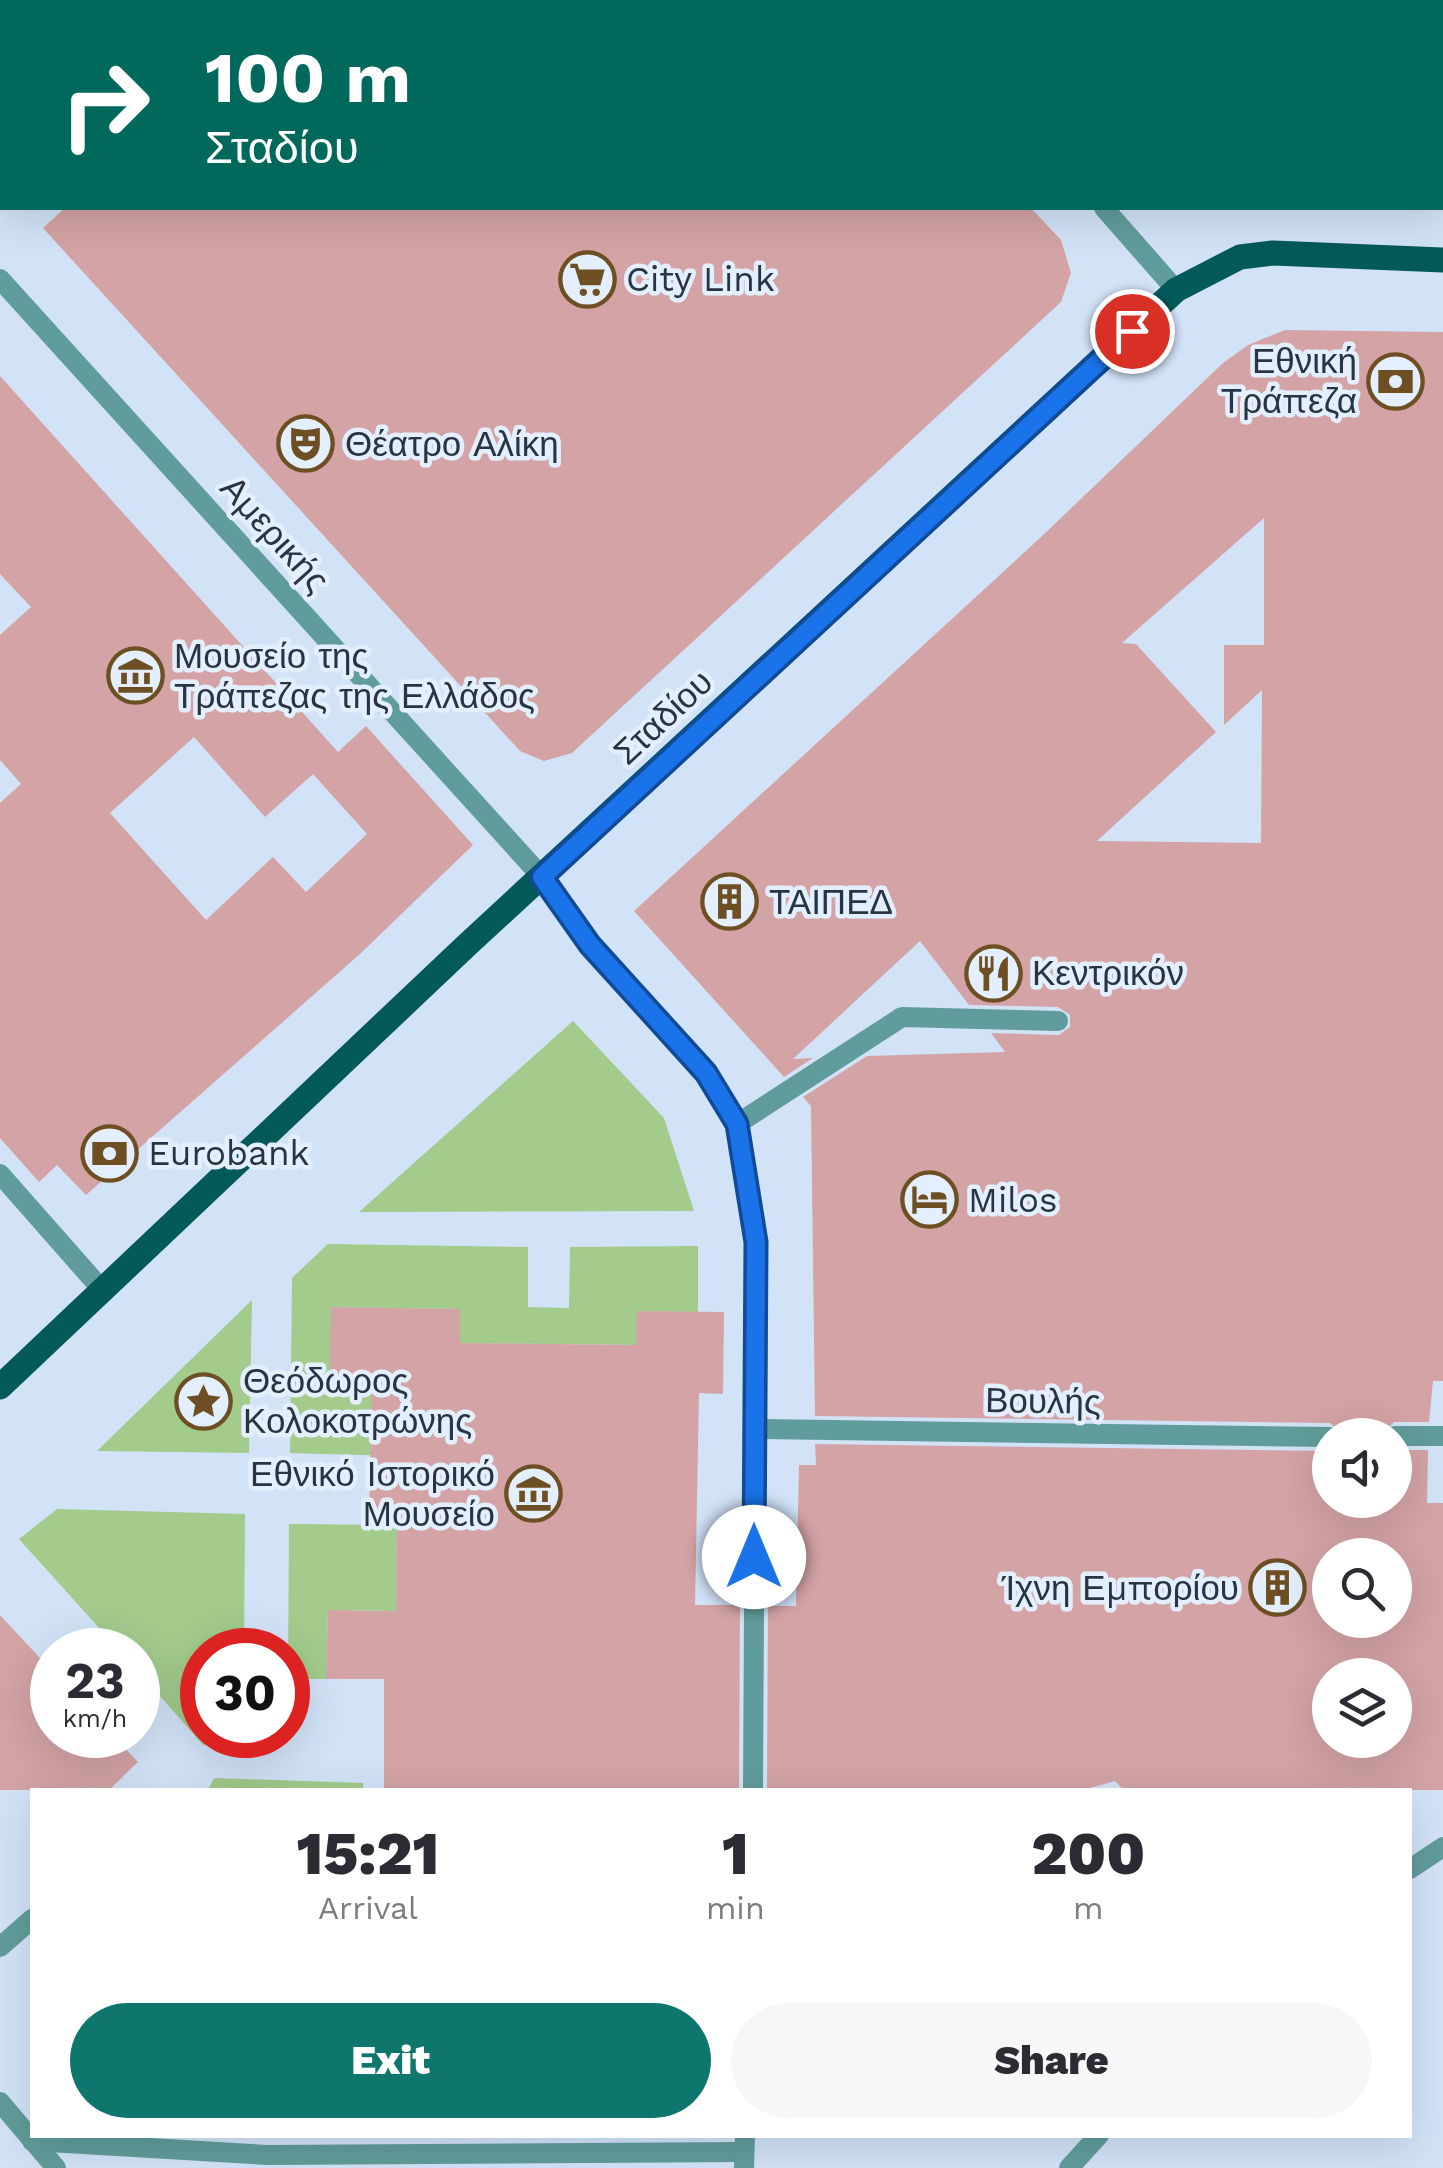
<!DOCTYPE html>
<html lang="en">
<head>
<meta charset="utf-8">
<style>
  :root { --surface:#fff; --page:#f7f7f7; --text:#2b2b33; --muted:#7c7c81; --accent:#0f766e }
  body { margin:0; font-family:"Work Sans",sans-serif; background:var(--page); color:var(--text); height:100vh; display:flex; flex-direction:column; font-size:38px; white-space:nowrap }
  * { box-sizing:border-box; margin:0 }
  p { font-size:32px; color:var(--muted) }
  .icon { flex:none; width:55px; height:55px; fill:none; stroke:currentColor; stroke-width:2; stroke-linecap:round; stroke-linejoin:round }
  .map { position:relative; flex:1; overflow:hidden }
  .panel { position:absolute; left:30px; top:1788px; width:1382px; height:350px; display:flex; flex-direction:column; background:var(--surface); border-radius:0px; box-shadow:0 10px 40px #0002 }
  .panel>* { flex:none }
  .hud { position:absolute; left:0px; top:0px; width:1445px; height:210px; box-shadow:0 10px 40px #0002; background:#00695c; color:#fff; overflow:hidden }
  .tools { position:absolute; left:1312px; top:1418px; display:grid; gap:20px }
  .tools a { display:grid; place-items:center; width:100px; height:100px; border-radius:50%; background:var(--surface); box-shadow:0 10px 40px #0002; font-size:50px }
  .speed { position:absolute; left:30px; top:1628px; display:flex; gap:20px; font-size:50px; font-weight:700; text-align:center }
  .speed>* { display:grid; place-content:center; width:130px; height:130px; border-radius:50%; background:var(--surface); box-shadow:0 10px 40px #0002; line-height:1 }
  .speed small { font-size:25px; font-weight:400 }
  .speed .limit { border:15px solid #d22; background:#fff; color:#111 }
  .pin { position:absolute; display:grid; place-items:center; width:85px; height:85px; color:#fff; margin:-42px; border:5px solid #fff; border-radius:50%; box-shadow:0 2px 10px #0007 }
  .me { position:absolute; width:110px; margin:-55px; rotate:0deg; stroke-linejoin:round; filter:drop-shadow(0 0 8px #0008) }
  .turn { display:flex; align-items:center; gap:35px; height:210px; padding:0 40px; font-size:45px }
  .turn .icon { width:130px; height:130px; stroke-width:2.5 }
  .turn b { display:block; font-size:70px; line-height:85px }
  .eta { display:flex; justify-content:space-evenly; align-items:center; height:170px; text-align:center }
  .eta b { font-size:60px; font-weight:800; line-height:70px }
  .primary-button { display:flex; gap:20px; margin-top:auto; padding:20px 40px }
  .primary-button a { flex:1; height:115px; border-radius:60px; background:var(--accent); color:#fff; font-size:40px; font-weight:800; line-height:115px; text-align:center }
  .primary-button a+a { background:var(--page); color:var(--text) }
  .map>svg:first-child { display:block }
  .green { fill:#a2cb8c }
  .building { fill:#d3a3a5; fill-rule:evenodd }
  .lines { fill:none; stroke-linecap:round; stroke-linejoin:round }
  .pedestrian { stroke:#609c9b; stroke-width:20 }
  .minor { stroke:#609c9b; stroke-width:20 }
  .tertiary { stroke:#609c9b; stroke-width:20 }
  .primary { stroke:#04595a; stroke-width:25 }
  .route-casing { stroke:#114b97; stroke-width:25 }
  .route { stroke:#1a73e8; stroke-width:18 }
  .labels { text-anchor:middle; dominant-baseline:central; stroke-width:9; stroke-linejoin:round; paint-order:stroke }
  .poi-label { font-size:35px; fill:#293442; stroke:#e4effe; text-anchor:start }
  .street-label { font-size:35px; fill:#293442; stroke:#e4effe }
</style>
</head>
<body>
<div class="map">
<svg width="1443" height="2168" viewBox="0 0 1443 2168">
  <rect width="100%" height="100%" fill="#d2e3f8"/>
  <g class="green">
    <polygon points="573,1021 664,1118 694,1211 359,1212"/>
    <polygon points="328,1244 528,1247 528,1307 569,1308 570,1247 698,1246 698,1312 638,1311 637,1345 460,1343 460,1309 331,1307 399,1381 397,1456 290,1453 292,1278"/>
    <polygon points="252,1300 249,1453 97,1451"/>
    <polygon points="57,1509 245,1514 244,1650 202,1650 202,1735 243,1735 243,1744 203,1745 138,1671 138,1650 119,1650 19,1539"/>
    <polygon points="289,1524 397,1525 396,1611 328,1610 326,1679 288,1679"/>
    <polygon points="214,1778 363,1783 363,1790 208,1790"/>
  </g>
  <g class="building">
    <polygon points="65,208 1031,208 1061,240 1071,273 1061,302 572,753 544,761 520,751 43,228"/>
    <path d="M1285 330 1443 332V1381H1433L1429 1422H1394L1381 1435H1343L1330 1423 815 1416 811 1106 803 1097 867 1056 1005 1052 991 1033 1059 1035 1070 1027V1015L1058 1007 969 1005 920 941 793 1059 813 1058 784 1077 634 911 1040 538 1223 363 1248 345ZM1264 518V645H1224V725L1262 690 1261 843 1097 841 1216 732 1136 644 1122 643Z"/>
    <path d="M0 376 338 752 366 726 473 845 360 954 86 1195 57 1165 39 1182 0 1138V803L21 784 0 760V635L31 607 0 574ZM194 737 265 817 313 774 367 834 306 892 273 857 206 920 110 813Z"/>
    <polygon points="331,1307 460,1309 460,1343 636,1345 637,1311 724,1312 723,1394 699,1393 695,1605 740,1605 739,1790 384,1790 384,1679 326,1679 328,1610 396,1611 397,1525 369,1525 372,1381 330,1380"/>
    <path d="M815 1444 1330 1451V1500H1395V1450H1428L1427 1503H1443V1790H1124L1115 1781 1083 1790H767L768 1606H796L799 1465H816ZM1330 1555H1395V1620H1330ZM1330 1675H1395V1740H1330Z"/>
    <polygon points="0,1615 52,1671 52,1735 112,1735 138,1762 109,1790 0,1790"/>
  </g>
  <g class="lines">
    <g class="pedestrian">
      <polyline points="922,0 924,2"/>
      <polyline points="1104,208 1176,290"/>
      <polyline points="737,1124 902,1017 1058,1021"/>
    </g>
    <g class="minor">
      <polyline points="542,877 590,945 706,1073 737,1124 756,1243 753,1790"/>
      <polyline points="0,1174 104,1292"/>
      <polyline points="755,1429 1330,1437"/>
      <polyline points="1395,1436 1443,1436"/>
      <polyline points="1410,1869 1443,1847"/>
      <polyline points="0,1947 32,1919"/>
      <polyline points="0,2102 56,2168"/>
      <polyline points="32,2141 267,2155 744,2152"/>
      <polyline points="744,2168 745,2135"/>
      <polyline points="1069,2168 1099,2135"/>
    </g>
    <polyline class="tertiary" points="0,279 542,877"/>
    <g class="primary">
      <polyline points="116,2 119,0"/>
      <polyline points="0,111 2,109"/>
      <polyline points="0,1387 467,945 1176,290 1240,257 1273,253 1443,260"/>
    </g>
  </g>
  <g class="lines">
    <defs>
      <polyline id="route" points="754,1557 756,1242 737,1124 706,1073 590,945 542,877 1132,331"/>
    </defs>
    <use href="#route" class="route-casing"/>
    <use href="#route" class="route"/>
  </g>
  <defs>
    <symbol id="supermarket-ring" viewBox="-11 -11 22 22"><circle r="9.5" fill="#e4effe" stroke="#6d4f23" stroke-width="1.5"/><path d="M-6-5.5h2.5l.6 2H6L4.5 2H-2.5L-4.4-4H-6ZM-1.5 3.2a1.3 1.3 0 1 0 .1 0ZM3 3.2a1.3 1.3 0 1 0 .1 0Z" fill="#6d4f23"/></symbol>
    <symbol id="bank-ring" viewBox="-11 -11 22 22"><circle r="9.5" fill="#e4effe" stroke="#6d4f23" stroke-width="1.5"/><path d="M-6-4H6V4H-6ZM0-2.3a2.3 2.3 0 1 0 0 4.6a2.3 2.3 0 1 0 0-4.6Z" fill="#6d4f23"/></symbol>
    <symbol id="theatre-ring" viewBox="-11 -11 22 22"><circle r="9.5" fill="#e4effe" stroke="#6d4f23" stroke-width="1.5"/><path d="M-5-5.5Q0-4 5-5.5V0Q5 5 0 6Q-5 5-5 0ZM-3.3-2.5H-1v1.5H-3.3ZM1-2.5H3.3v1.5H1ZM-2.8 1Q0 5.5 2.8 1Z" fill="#6d4f23"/></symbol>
    <symbol id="museum-ring" viewBox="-11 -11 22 22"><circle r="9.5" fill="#e4effe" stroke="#6d4f23" stroke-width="1.5"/><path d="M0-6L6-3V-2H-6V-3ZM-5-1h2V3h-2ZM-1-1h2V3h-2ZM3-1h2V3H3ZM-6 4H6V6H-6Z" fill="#6d4f23"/></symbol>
    <symbol id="building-ring" viewBox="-11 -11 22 22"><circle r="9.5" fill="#e4effe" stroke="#6d4f23" stroke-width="1.5"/><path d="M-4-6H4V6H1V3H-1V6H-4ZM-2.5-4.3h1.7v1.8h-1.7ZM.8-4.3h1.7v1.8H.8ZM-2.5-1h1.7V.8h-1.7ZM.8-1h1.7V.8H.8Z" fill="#6d4f23"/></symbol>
    <symbol id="restaurant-ring" viewBox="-11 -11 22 22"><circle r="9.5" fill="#e4effe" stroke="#6d4f23" stroke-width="1.5"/><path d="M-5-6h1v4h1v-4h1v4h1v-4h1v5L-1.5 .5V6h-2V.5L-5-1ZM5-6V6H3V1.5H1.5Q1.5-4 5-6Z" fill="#6d4f23"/></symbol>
    <symbol id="hotel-ring" viewBox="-11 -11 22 22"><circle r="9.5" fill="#e4effe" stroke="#6d4f23" stroke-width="1.5"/><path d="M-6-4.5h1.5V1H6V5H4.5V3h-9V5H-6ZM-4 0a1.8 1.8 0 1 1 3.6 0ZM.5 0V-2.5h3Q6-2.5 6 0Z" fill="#6d4f23"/></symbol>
    <symbol id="sight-ring" viewBox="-11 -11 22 22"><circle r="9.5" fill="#e4effe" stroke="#6d4f23" stroke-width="1.5"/><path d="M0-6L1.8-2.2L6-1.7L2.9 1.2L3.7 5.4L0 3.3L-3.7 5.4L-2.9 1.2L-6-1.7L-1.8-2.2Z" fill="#6d4f23"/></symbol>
  </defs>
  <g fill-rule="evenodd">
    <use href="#supermarket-ring" x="556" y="248" width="63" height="63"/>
    <use href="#bank-ring" x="1364" y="350" width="63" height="63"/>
    <use href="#theatre-ring" x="274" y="412" width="63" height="63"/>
    <use href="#museum-ring" x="104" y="644" width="63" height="63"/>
    <use href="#building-ring" x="698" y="870" width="63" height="63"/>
    <use href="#restaurant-ring" x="962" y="942" width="63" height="63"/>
    <use href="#bank-ring" x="78" y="1122" width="63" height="63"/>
    <use href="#hotel-ring" x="898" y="1168" width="63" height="63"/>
    <use href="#sight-ring" x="172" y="1370" width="63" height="63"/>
    <use href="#museum-ring" x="502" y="1462" width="63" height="63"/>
    <use href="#building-ring" x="1246" y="1556" width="63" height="63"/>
  </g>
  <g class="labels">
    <g class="poi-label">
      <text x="626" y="279">City Link</text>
      <text x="1357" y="361" text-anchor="end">Εθνική<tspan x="1357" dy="40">Τράπεζα</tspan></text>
      <text x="345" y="444">Θέατρο Αλίκη</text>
      <text x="174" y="656">Μουσείο της<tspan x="174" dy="40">Τράπεζας της Ελλάδος</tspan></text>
      <text x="769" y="902">ΤΑΙΠΕΔ</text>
      <text x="1032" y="973">Κεντρικόν</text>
      <text x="148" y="1153">Eurobank</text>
      <text x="968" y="1200">Milos</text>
      <text x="243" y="1381">Θεόδωρος<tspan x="243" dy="40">Κολοκοτρώνης</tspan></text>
      <text x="495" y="1474" text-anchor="end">Εθνικό Ιστορικό<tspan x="495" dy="40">Μουσείο</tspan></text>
      <text x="1239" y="1588" text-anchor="end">Ίχνη Εμπορίου</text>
    </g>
    <g class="street-label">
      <text transform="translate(275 534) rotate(48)">Αμερικής</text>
      <text transform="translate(663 717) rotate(-43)">Σταδίου</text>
      <text transform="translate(1043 1401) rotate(1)">Βουλής</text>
    </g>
  </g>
</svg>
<div class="tools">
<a><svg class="icon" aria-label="sound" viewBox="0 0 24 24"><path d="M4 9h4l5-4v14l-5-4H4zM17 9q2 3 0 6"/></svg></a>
<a><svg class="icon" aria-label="search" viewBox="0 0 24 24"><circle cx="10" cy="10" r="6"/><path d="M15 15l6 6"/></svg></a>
<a><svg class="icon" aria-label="layers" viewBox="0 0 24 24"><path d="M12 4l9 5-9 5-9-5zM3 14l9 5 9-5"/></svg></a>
</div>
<div class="speed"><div>23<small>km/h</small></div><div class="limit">30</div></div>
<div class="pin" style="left:1132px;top:331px;background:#d93025"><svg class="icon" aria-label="arrive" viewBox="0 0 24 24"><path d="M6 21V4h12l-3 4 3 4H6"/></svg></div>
<svg class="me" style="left:754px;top:1557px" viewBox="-20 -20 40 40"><circle r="19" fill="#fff"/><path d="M0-13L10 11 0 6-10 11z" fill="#1a73e8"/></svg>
<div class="hud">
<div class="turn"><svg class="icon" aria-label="right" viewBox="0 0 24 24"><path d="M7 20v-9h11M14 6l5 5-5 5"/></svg><div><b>100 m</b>Σταδίου</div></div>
</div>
<section class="panel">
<div class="eta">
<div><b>15:21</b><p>Arrival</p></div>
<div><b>1</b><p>min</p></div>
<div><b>200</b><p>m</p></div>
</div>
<div class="primary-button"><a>Exit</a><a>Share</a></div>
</section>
</div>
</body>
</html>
